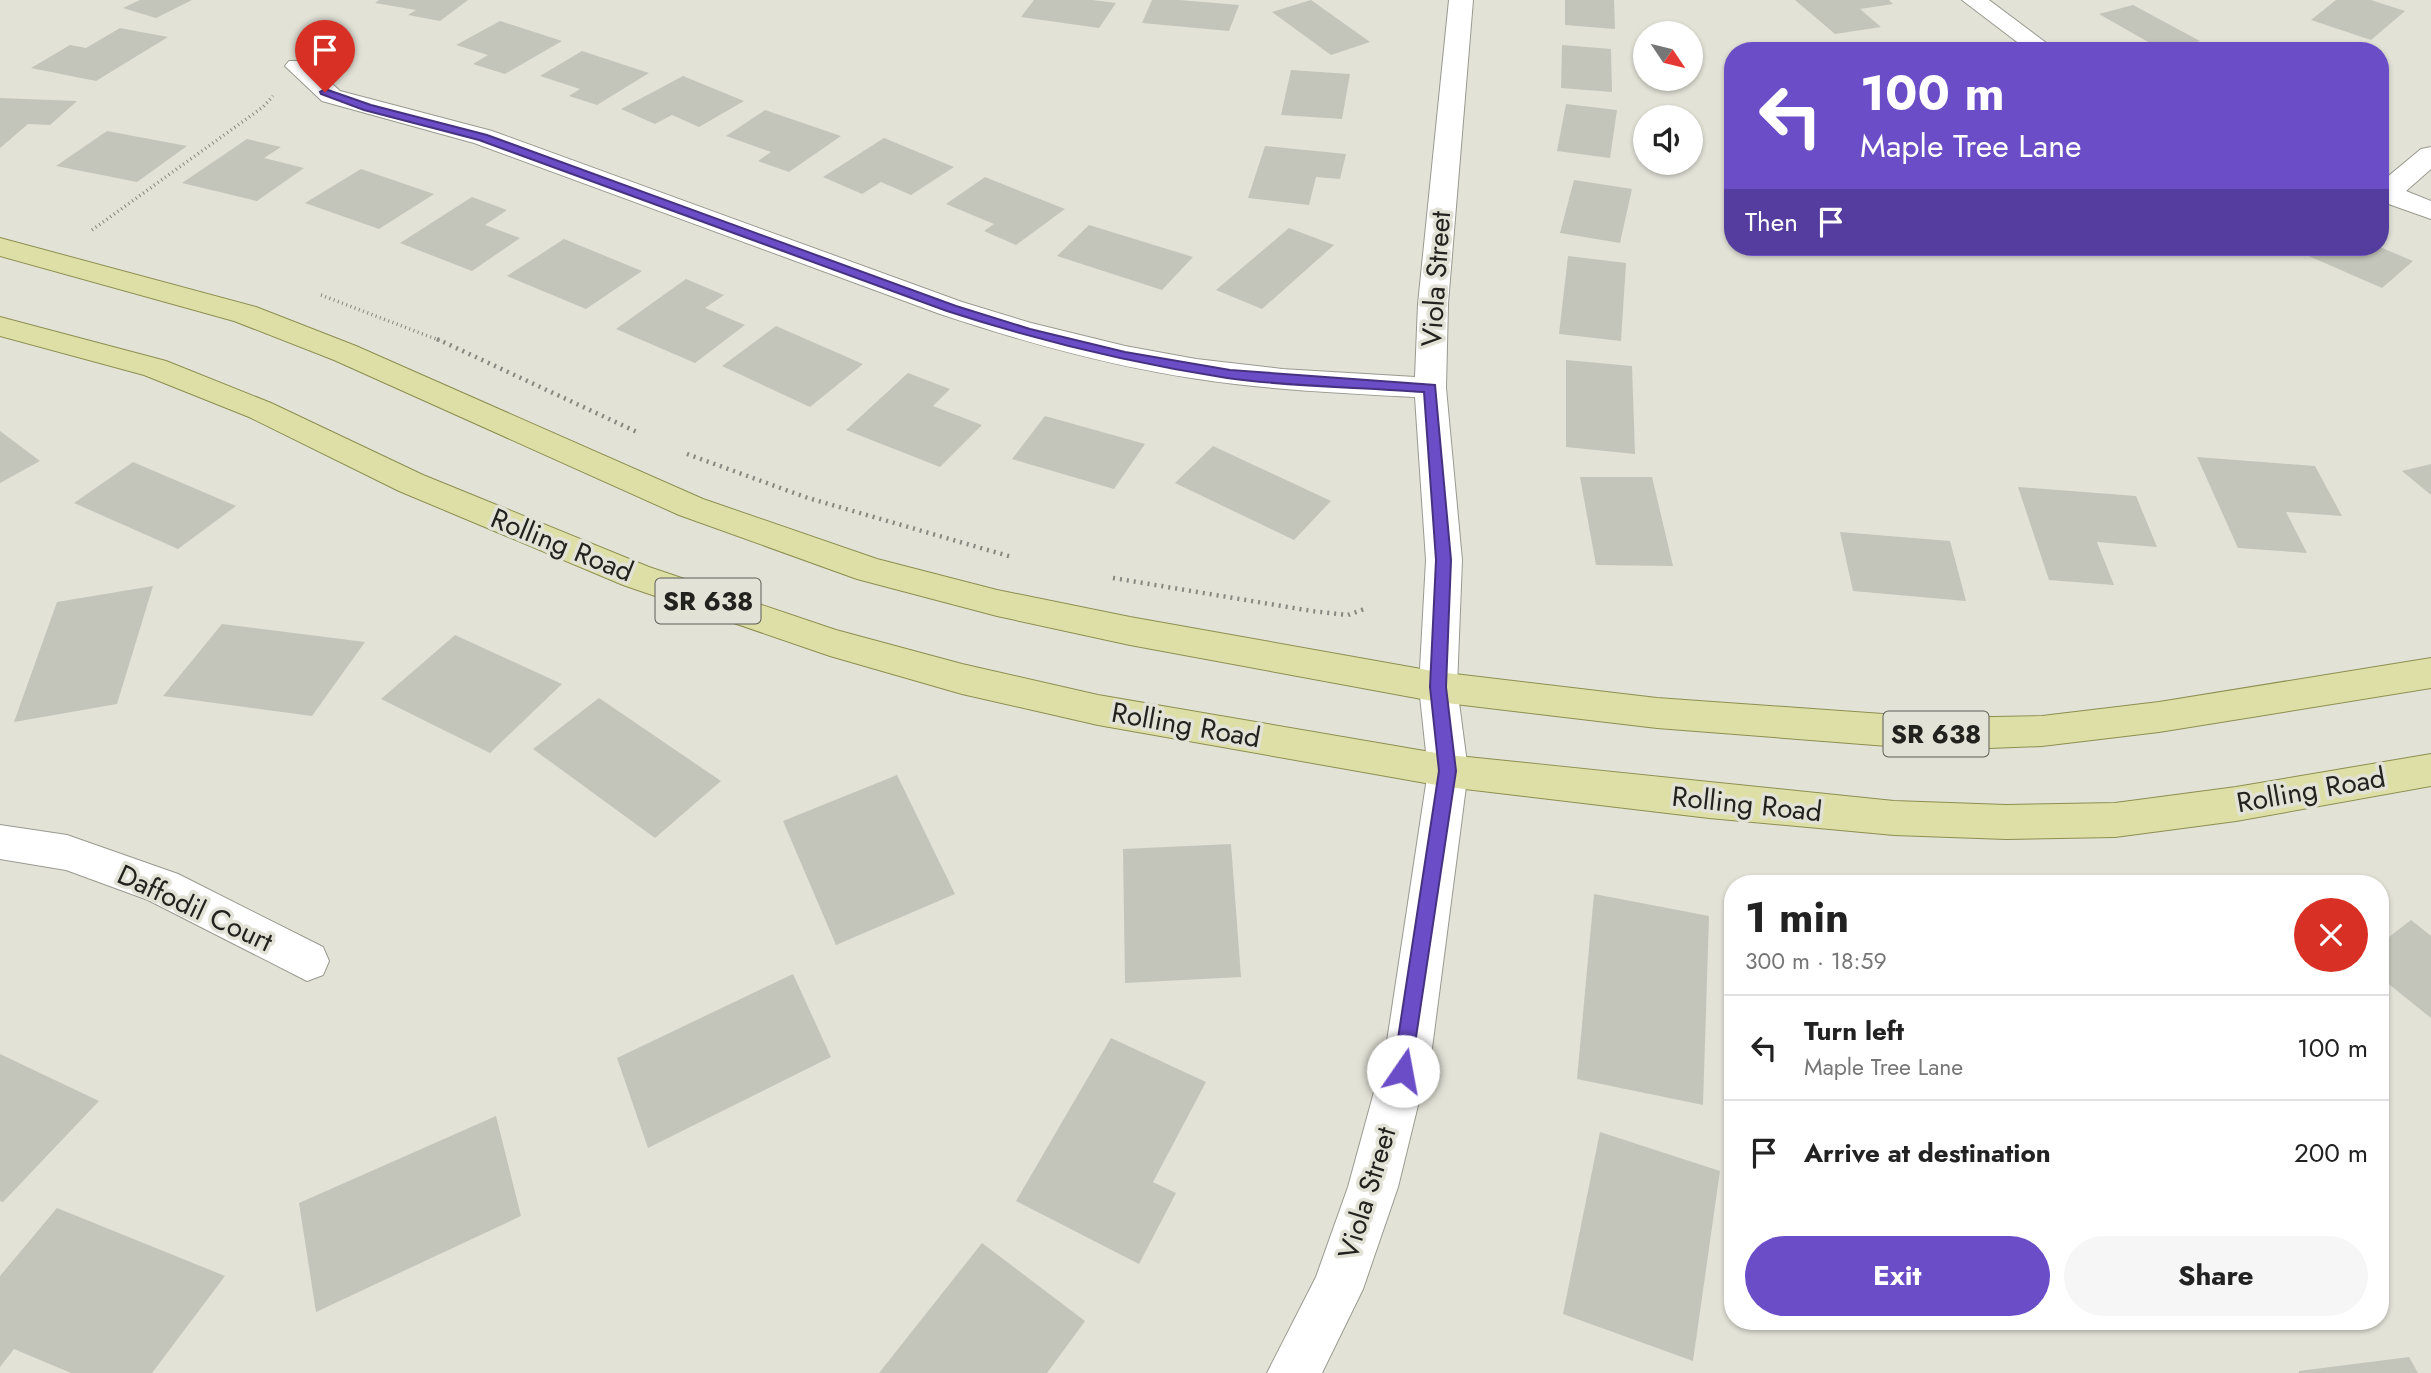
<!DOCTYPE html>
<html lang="en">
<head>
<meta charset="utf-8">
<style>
  :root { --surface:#fff; --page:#f6f6f6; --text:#222; --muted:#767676; --line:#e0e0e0; --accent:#6b4dc7 }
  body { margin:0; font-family:Jost,sans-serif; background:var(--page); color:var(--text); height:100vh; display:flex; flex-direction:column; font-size:26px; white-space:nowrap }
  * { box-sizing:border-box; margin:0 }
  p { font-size:23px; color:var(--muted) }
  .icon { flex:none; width:38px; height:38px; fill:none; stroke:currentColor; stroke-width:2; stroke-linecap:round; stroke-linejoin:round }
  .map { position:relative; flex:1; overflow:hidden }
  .drawer { position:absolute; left:1724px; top:875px; width:665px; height:455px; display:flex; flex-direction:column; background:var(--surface); border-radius:28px; box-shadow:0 2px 5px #0004 }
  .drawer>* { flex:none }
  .banner { position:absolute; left:1724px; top:42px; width:665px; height:214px; border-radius:28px; box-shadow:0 2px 5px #0004; background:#6b4dc7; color:#fff; overflow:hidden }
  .needle { width:46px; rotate:125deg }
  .controls { position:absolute; left:1633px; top:21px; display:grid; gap:14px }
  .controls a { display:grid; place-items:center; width:70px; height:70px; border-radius:50%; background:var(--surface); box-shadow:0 2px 5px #0004; font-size:35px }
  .pin { position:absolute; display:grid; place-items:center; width:60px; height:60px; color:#fff; margin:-72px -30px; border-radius:50% 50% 50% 0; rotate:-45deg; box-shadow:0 0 7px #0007 }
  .pin .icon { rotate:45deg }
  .me { position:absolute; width:77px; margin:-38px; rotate:12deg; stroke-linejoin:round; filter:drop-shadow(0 0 5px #0008) }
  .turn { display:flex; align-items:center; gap:24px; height:147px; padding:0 21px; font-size:32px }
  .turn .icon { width:91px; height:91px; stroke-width:2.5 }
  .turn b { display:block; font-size:49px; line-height:60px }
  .then { display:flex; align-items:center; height:66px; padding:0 21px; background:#0003; gap:14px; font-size:26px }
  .round { display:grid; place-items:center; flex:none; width:74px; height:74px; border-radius:37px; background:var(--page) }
  .overview { display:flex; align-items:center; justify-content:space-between; height:119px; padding:0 21px }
  h1 { font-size:42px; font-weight:700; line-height:52px }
  .action { display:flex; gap:14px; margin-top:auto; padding:14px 21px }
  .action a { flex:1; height:80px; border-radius:42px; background:var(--accent); color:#fff; font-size:28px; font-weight:700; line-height:80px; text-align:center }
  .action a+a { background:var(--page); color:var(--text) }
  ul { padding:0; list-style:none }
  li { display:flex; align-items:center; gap:21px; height:105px; padding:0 21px; border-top:2px solid var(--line) }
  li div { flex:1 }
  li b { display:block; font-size:26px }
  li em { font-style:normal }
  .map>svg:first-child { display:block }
  .building { fill:#c4c5ba }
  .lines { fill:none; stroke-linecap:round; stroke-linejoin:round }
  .street-casing { stroke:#999a8f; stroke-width:2 }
  .primary-casing { stroke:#8d8f50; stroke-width:2 }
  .path-far1 { stroke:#878880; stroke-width:3.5; stroke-dasharray:1 3.5; stroke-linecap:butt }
  .path { stroke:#878880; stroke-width:4.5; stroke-dasharray:2 5; stroke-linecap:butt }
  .street { fill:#fff; fill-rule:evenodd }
  .primary { fill:#dddfa6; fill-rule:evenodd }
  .route { fill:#6b4dc7; stroke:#463281; stroke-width:2 }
  .labels { text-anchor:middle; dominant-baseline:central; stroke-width:7; stroke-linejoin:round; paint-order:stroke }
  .shield { fill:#e2e2d7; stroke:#5c5c56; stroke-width:2 }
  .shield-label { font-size:26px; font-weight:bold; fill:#22231e }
  .street-label { font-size:28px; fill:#22231e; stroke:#e2e2d7 }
</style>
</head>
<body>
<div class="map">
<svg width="2431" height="1373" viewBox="0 0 2431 1373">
  <rect width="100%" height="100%" fill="#e2e2d7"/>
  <g class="building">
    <polygon points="140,0 192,0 156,18 123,8"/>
    <polygon points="379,0 468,0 440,21 408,15 416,10 375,3"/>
    <polygon points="1034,0 1092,0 1116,3 1099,28 1021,17"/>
    <polygon points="1152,0 1179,0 1239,5 1229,31 1142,23"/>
    <polygon points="1311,0 1370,42 1331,55 1272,12"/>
    <polygon points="1565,0 1614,0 1615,29 1565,25"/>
    <polygon points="1795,0 1889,0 1893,4 1860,9 1881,27 1835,34"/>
    <polygon points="2336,0 2371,0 2405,11 2371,40 2311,20"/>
    <polygon points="2133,5 2200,41 2164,51 2099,14"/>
    <polygon points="500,21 562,41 505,74 473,64 488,55 456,45"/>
    <polygon points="120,28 168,37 96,81 31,68 70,45 86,48"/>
    <polygon points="1938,42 1953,51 1911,51 1911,50"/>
    <polygon points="1562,45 1611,49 1612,92 1561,88"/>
    <polygon points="582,51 649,73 597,105 569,96 580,89 540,76"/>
    <polygon points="1291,70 1350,74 1342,119 1281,115"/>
    <polygon points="683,76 744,101 699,127 672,115 655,124 621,109"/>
    <polygon points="0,98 77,101 50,125 28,124 0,148"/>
    <polygon points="1566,104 1617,110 1610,158 1557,151"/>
    <polygon points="765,110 841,136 789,172 758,161 771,152 726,136"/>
    <polygon points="107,131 187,146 137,182 56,166"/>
    <polygon points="884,138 954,167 911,195 881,182 862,194 823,177"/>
    <polygon points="247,139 281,147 264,158 304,168 257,201 182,183"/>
    <polygon points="1265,146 1346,154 1340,179 1316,177 1309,205 1248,198"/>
    <polygon points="361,169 434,194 379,229 305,203"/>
    <polygon points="985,177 1065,209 1016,245 984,231 994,224 946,204"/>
    <polygon points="1574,180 1632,189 1620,243 1560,233"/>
    <polygon points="472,197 507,210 485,225 520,238 472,271 400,243"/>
    <polygon points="1089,225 1193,257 1162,290 1057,256"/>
    <polygon points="1289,228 1334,245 1262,309 1216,290"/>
    <polygon points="564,239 642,271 586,309 507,276"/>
    <polygon points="2288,247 2380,247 2413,261 2382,288"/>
    <polygon points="1568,256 1626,263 1621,341 1559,334"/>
    <polygon points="686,279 724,295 705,308 745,325 695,363 616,329"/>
    <polygon points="776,326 863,364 810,407 722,366"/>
    <polygon points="1566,360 1632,366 1635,454 1566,447"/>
    <polygon points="908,373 950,389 933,406 982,425 940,467 846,430"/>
    <polygon points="1045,416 1145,444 1114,489 1012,459"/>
    <polygon points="0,431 40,461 0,483"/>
    <polygon points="1213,446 1331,501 1294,540 1175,483"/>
    <polygon points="2197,457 2315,466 2342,516 2286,512 2307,553 2238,548"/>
    <polygon points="133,462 236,506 178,549 74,503"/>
    <polygon points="2431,464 2431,495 2402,471"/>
    <polygon points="1580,477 1652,477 1673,566 1596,565"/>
    <polygon points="2018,487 2136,496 2157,547 2097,542 2114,585 2049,580"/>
    <polygon points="1840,532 1950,541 1966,601 1853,591"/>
    <polygon points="153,586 117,704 14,722 57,602"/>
    <polygon points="222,624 365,642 312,716 163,696"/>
    <polygon points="455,635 562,684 490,753 381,699"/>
    <polygon points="599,698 721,781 655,838 533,749"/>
    <polygon points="897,775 955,894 836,945 783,821"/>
    <polygon points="1231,844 1241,977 1125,983 1123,849"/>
    <polygon points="1594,894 1709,916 1703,1105 1577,1079"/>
    <polygon points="2411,920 2431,936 2431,1018 2380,977 2380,944"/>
    <polygon points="793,974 831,1057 648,1148 617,1058"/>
    <polygon points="1111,1038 1206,1082 1153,1182 1176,1193 1139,1264 1016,1201"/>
    <polygon points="0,1054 99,1101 3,1202 0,1201"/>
    <polygon points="496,1116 521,1216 316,1312 299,1203"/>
    <polygon points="1600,1132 1720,1171 1693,1361 1563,1314"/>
    <polygon points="57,1208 225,1276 152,1373 71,1373 14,1349 0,1367 0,1276"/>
    <polygon points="982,1243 1085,1321 1047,1373 879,1373"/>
    <polygon points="2409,1357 2418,1373 2299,1373 2299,1371"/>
  </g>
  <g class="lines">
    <defs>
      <g id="street">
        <path d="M1449 0H1473L1448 304 1446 388 1462 560 1457 687 1468 771 1432 1048 1398 1187 1363 1289 1322 1373H1267L1316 1277 1348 1187 1386 1048 1428 771 1419 687 1426 560 1415 397C1342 393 1270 390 1198 379 1110 366 1024 342 940 314L474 143 322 101 285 66 289 61H307L340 91 492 131 962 302 1031 323 1125 346 1196 359 1282 369 1415 377 1418 304Z"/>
        <polygon points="1962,0 1989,0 2057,51 2029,51"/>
        <polygon points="2431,147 2431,169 2406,191 2431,201 2431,219 2380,201 2380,183 2421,149"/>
        <polygon points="0,825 67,835 178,874 323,947 329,961 323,975 307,981 148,900 66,870 0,859"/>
      </g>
      <g id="primary">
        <polygon points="0,238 256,307 356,346 703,499 877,559 997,590 1130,617 1438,672 1657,698 1939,718 2042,716 2159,702 2431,658 2431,688 2159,732 2042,746 1939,750 1657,728 1438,702 1130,645 997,616 857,579 679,515 334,360 234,321 0,256"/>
        <polygon points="0,317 166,361 271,403 423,475 649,567 836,630 962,664 1098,695 1448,755 1894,801 2006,805 2115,803 2236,787 2431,754 2431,786 2236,821 2115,837 2006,839 1894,835 1709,818 1448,787 1098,725 962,694 830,656 623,585 399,491 249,417 144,375 0,336"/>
      </g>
    </defs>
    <use href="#street" class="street-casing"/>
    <use href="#primary" class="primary-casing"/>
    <g class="path-far1">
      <polyline points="92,230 263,107 273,96"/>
      <polyline points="321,295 441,341"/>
    </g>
    <g class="path">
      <polyline points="437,339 637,432"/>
      <polyline points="687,454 808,498 1012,557"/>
      <polyline points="1113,578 1312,611 1348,615 1367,608"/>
    </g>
    <use href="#street" class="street"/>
    <use href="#primary" class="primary"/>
  </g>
  <path class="route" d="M325 89 371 105 487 135 956 306 1030 329 1125 352 1230 370 1435 385 1451 560 1446 687 1456 771 1410 1077 1403 1080 1396 1077 1393 1071 1439 771 1430 687 1436 560 1424 392C1359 387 1291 387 1227 378 1131 363 1039 341 947 311L479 140 364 110 321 94 320 92Z"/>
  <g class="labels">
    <g class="shield">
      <rect x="655.5" y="578.5" width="105" height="45" rx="5"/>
      <rect x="1883.5" y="711.5" width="105" height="45" rx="5"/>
    </g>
    <g class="shield-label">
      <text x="708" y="601">SR 638</text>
      <text x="1936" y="734">SR 638</text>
    </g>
    <g class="street-label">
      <text transform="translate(1436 279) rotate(-86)">Viola Street</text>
      <text transform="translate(562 545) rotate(22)">Rolling Road</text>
      <text transform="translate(1186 725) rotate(10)">Rolling Road</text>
      <text transform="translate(2311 790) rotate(-10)">Rolling Road</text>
      <text transform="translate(1747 804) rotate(6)">Rolling Road</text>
      <text transform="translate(195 908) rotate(25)">Daffodil Court</text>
      <text transform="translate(1367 1193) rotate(-73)">Viola Street</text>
    </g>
  </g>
</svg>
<div class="controls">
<a><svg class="needle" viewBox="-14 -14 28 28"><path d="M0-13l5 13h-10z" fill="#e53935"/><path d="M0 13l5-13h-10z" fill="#767676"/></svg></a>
<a><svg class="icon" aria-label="sound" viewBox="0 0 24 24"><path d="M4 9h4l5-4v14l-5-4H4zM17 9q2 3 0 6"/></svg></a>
</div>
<div class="pin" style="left:325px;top:92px;background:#d93025"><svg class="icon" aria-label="arrive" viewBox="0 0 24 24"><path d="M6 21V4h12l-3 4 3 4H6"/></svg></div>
<svg class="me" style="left:1403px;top:1071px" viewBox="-20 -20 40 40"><circle r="19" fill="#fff"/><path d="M0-13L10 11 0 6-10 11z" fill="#6b4dc7"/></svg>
<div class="banner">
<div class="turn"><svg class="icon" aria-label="left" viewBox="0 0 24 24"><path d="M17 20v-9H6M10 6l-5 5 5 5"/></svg><div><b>100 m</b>Maple Tree Lane</div></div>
<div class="then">Then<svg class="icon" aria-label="arrive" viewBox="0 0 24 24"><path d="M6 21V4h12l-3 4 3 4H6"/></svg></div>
</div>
<section class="drawer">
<div class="overview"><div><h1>1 min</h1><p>300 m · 18:59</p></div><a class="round" style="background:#d93025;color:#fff"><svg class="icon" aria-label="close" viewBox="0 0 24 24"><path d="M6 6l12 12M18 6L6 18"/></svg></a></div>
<ul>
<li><svg class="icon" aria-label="left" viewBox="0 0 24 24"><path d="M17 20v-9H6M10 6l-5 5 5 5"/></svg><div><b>Turn left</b><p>Maple Tree Lane</p></div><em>100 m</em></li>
<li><svg class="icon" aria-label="arrive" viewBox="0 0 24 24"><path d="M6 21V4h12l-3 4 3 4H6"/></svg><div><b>Arrive at destination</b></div><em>200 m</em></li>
</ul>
<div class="action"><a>Exit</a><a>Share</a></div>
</section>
</div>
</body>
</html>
